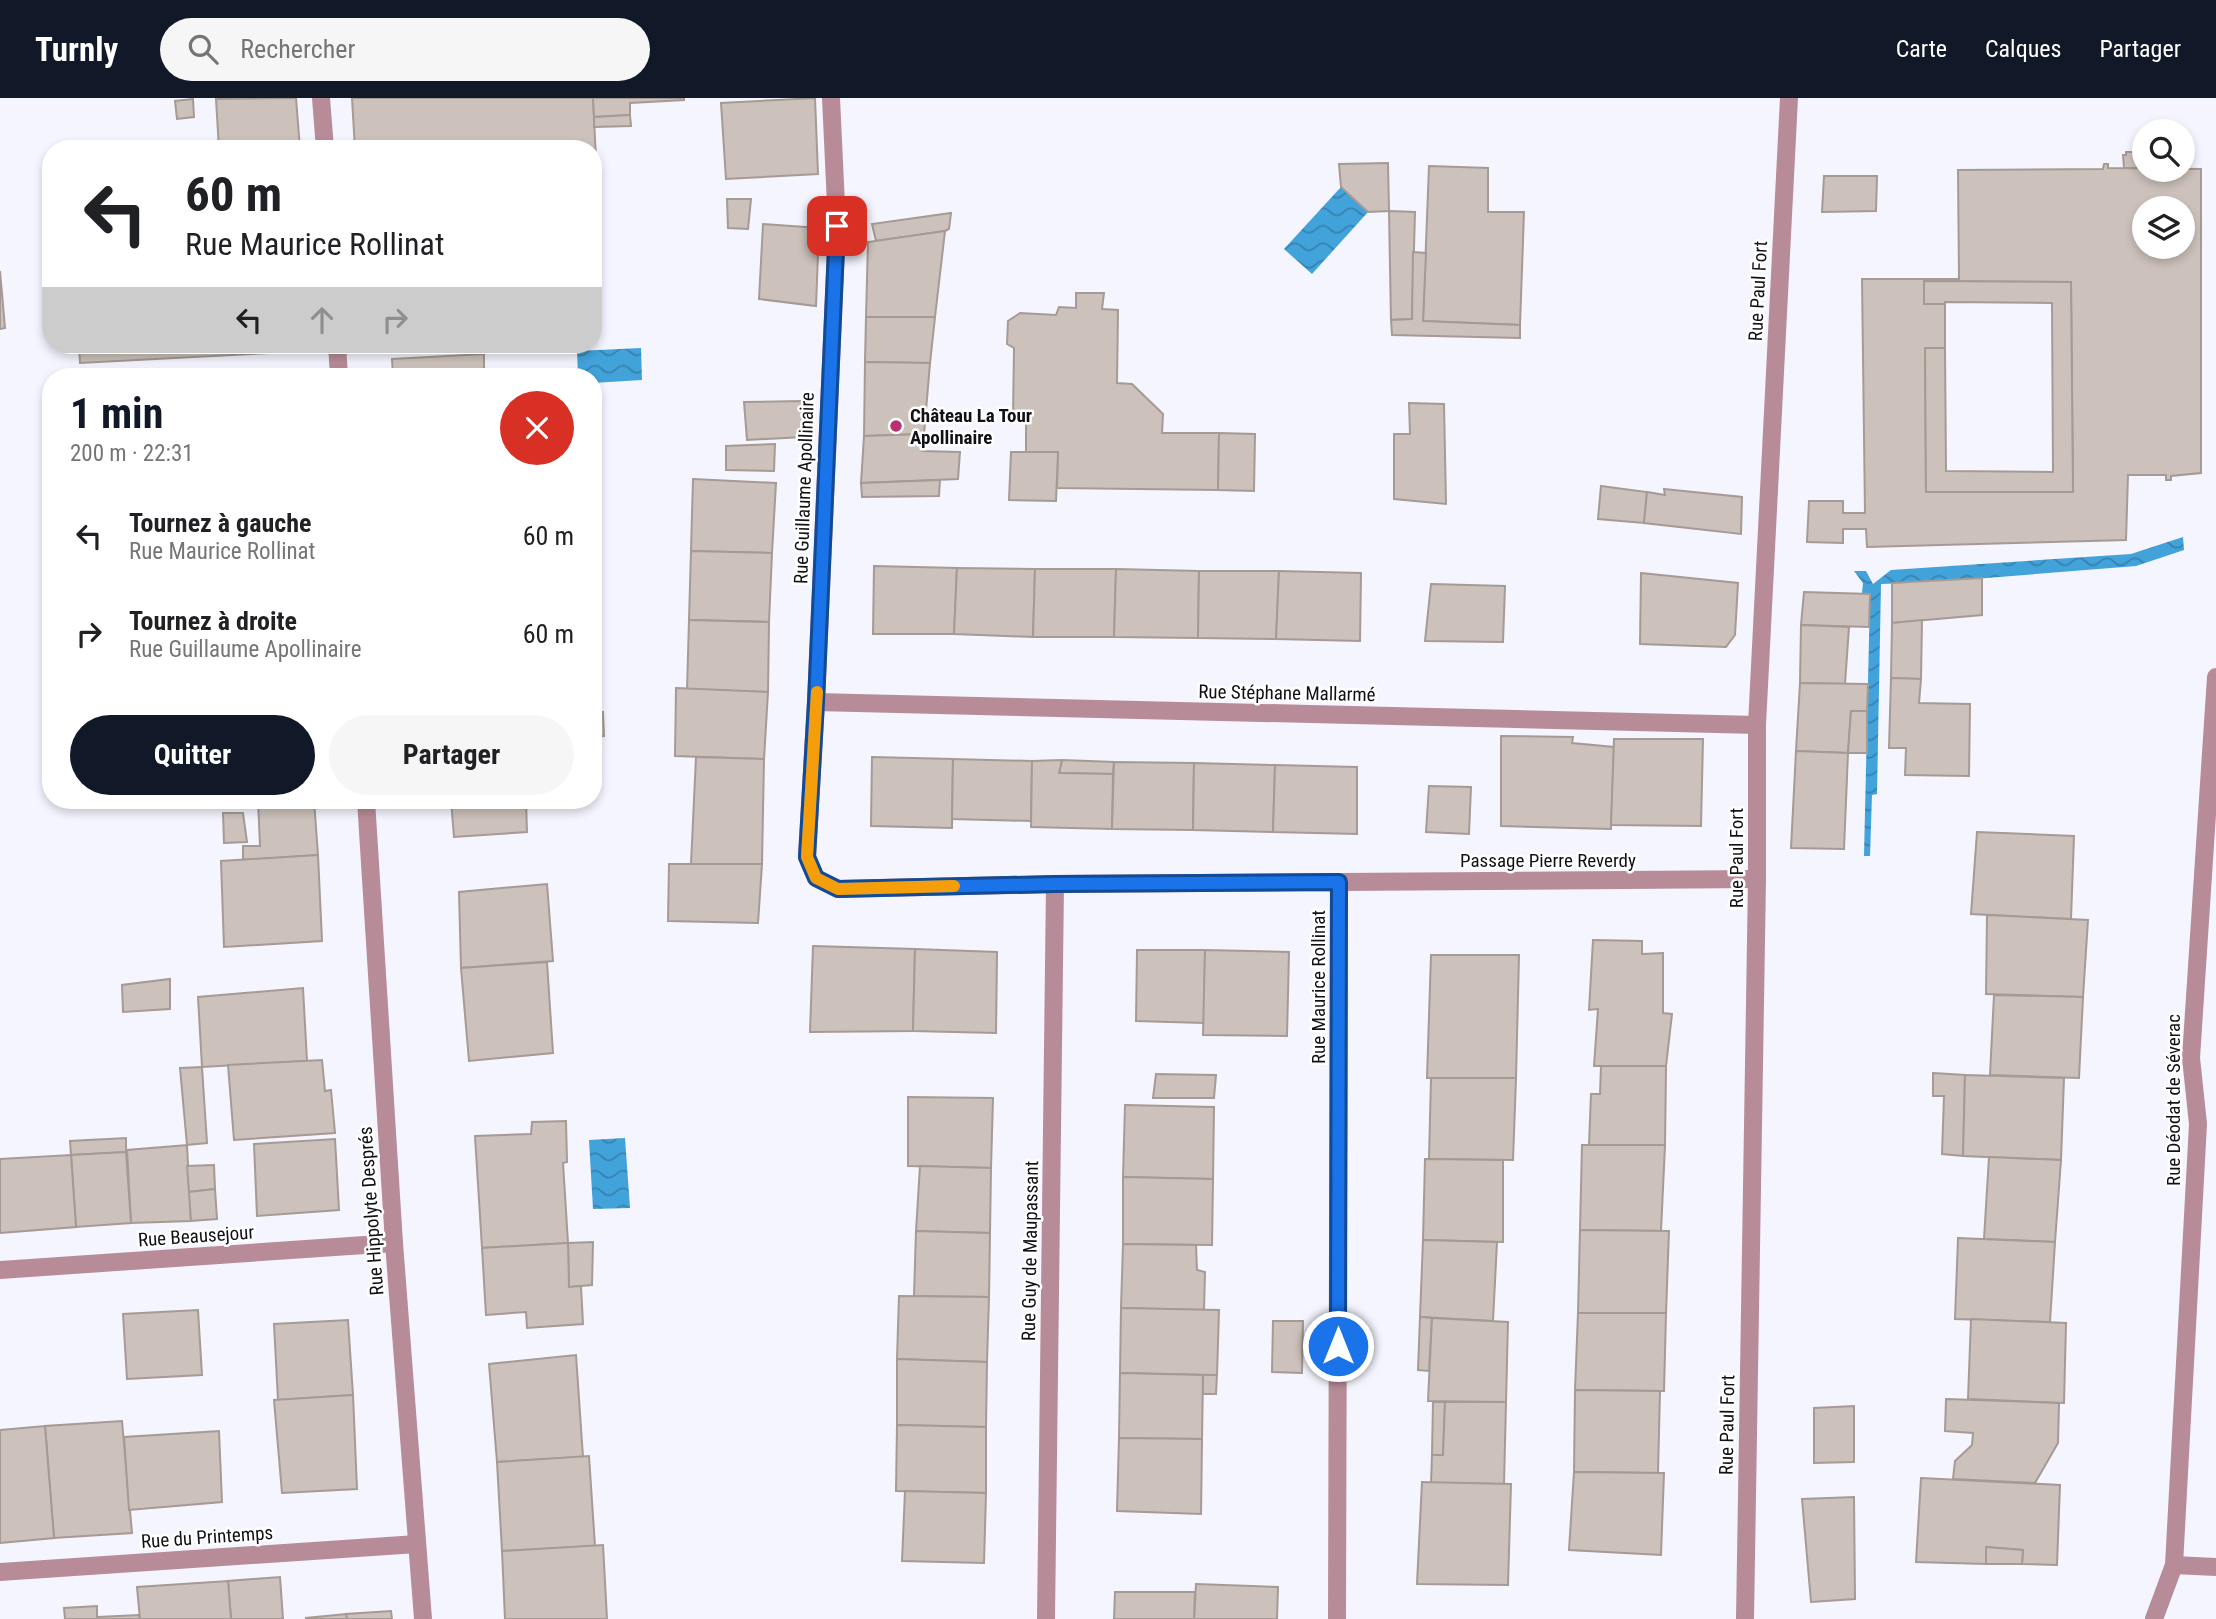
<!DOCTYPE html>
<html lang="fr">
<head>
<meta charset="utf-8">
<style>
  :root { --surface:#fff; --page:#f6f6f6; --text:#202124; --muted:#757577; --accent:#111827 }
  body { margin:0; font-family:"Roboto Condensed",sans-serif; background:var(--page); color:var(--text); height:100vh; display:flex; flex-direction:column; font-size:26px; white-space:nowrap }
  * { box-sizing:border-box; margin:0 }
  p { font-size:23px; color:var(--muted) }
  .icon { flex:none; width:38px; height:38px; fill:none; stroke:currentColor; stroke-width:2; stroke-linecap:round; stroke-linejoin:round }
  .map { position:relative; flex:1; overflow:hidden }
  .drawer { position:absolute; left:42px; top:270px; width:560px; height:441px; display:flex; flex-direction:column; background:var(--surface); border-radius:28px; box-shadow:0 4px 10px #0003 }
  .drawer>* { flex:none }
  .top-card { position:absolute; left:42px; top:42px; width:560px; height:214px; border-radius:28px; box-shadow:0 4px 10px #0003; background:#fff; color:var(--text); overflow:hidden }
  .tools { position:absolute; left:2132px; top:21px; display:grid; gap:14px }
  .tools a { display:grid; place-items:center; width:63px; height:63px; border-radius:50%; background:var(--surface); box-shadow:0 4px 10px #0003; font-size:35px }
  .pin { position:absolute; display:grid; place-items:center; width:60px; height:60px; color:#fff; margin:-30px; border-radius:14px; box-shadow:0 4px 10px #0006 }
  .me { position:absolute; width:77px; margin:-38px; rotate:0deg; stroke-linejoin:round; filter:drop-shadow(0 0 5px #0008) }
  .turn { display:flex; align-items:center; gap:24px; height:147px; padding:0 28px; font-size:32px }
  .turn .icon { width:91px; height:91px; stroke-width:2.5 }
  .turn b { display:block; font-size:49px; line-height:60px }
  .lanes { display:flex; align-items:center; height:66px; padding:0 28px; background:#0003; justify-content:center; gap:35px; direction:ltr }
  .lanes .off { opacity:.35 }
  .round { display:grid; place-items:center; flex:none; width:74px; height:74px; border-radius:37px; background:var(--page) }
  .summary { display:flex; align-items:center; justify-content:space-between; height:119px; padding:0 28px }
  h1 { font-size:42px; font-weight:700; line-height:52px; color:var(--accent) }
  .primary-button { display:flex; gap:14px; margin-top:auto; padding:14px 28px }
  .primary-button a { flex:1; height:80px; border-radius:42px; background:var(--accent); color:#fff; font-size:28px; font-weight:700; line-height:80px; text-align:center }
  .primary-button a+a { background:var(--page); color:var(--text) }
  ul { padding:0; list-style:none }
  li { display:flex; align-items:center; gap:21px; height:98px; padding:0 28px }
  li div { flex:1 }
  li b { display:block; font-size:26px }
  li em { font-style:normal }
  header { display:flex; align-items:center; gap:42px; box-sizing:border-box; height:98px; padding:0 35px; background:var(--accent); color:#fff }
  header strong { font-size:33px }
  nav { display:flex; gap:38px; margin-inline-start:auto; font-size:24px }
  .search { width:490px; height:63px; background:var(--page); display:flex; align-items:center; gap:18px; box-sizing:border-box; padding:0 24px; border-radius:38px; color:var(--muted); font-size:26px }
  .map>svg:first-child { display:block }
  .water { fill:url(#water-waves) }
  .building { fill:#cdc2bb; stroke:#a59a94; stroke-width:2; fill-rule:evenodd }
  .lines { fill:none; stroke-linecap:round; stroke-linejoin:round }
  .pedestrian { stroke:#b78c98; stroke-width:18 }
  .minor { stroke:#b78c98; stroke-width:18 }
  .route-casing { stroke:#114b97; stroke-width:18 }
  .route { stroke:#1a73e8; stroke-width:12 }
  .slow { stroke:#f59e0b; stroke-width:12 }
  .poi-dot { fill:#b93171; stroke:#fff; stroke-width:2.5 }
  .labels { text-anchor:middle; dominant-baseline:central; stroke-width:5; stroke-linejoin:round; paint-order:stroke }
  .street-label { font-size:19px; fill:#111115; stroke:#fff }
  .poi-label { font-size:19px; font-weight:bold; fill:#111115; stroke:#fff; text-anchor:start }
</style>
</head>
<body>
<header>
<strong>Turnly</strong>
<div class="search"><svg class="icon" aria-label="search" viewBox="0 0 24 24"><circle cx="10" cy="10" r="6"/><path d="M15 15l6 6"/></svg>Rechercher</div>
<nav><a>Carte</a><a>Calques</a><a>Partager</a></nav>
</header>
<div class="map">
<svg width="2216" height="1521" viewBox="0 0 2216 1521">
  <defs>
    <pattern id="water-waves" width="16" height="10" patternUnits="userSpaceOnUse" patternTransform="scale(1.75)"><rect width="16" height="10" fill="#42a2da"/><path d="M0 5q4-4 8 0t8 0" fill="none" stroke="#3683b0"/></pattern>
  </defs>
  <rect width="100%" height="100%" fill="#f4f5fe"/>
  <g class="water">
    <polygon points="1341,89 1368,114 1312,176 1284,151"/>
    <polygon points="641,250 642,282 593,285 593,278 578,278 577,253"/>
    <polygon points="2183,439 2184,452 2136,468 1936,484 1881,486 1877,696 1872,697 1870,758 1864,758 1870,497 1862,495 1863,485 1854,473 1866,473 1873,486 1891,472 2131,456"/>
    <polygon points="625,1040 630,1110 593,1111 589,1042"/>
  </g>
  <g class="building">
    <polygon points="296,0 300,51 219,51 216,1"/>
    <polygon points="352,0 593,0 597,82 593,83 593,51 355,51"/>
    <polygon points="593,0 684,0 684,2 630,5 630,17 594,19"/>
    <polygon points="815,0 818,76 726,81 721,5"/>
    <polygon points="193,1 194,19 177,21 175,3"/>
    <polygon points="630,17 631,28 594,29 594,19"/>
    <polygon points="2126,54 2144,54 2144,70 2124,70 2123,57 2126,57"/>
    <polygon points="1388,65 1389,113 1368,114 1341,89 1339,66"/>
    <path d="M2104 66H2108V70L2201 71V375L2171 378V382H2166V377H2128L2126 442 1867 449 1866 431H1843V445L1807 444 1809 403H1843V415H1865L1862 181H1959L1958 72 2103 71ZM2144 110H2182V149H2144ZM1924 183 2071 184 2073 394H1926L1925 250H1945V206H1924Z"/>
    <polygon points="1429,68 1488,70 1488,114 1524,114 1520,227 1423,223"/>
    <polygon points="1824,78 1877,78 1876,113 1822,114"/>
    <polygon points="727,101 751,101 748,131 728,130"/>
    <polygon points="1389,113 1415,114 1412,221 1391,222"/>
    <polygon points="951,115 949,131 945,133 876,143 872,126"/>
    <polygon points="763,126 819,130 816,208 759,201"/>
    <polygon points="945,133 935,219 866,219 868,144"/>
    <polygon points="1413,154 1426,155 1423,223 1520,227 1520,240 1392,237 1391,222 1412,221"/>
    <polygon points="0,173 5,230 0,231"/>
    <polygon points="1924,183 2071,184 2073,394 1926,394 1925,250 1945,250 1946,373 2053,374 2052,205 1945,204 1945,206 1924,206"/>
    <polygon points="1076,195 1104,195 1102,211 1118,212 1117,285 1132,286 1163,316 1162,335 1219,335 1218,392 1057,390 1058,354 1026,354 1026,318 1013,319 1014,250 1007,246 1008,223 1020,215 1056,217 1059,209 1076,210"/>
    <polygon points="866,219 935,219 930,265 865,264"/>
    <polygon points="79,247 269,247 269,255 80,265"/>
    <polygon points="484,256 484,278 497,277 497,278 393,278 392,261"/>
    <polygon points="865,264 930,265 924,336 864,338"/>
    <polygon points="802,303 803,339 747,342 744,304"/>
    <polygon points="1409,305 1444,306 1446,406 1394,401 1394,336 1410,336"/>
    <polygon points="1219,335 1255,336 1254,393 1218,392"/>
    <polygon points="924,336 922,353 960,354 958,381 861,385 864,338"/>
    <polygon points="775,346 774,373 726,372 726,348"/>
    <polygon points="1011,354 1058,354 1056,403 1009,402"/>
    <polygon points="693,381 776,385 772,455 691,453"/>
    <polygon points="940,382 939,398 862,399 861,385"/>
    <polygon points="1601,388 1647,394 1644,425 1598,421"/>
    <polygon points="1664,391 1742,399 1741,436 1644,425 1647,394 1665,397"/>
    <polygon points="691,453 772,455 769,524 689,522"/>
    <polygon points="874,468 957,470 954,536 873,536"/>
    <polygon points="957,470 1035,471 1033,539 954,536"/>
    <polygon points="1035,471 1116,471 1114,539 1033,539"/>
    <polygon points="1116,471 1199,473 1198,540 1114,539"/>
    <polygon points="1199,473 1279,473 1276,541 1198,540"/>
    <polygon points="1279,473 1361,475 1360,543 1276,541"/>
    <polygon points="1641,475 1738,485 1735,537 1726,549 1640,546"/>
    <polygon points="1982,480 1982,517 1892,525 1892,485"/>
    <polygon points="1431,486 1505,488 1503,544 1425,543"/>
    <polygon points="1804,494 1870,496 1869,529 1801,527"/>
    <polygon points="689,522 769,524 768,594 687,592"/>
    <polygon points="1922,522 1921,581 1891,580 1892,525"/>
    <polygon points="1801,527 1849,529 1845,586 1800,585"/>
    <polygon points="1891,580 1921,581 1919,605 1970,606 1969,678 1905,677 1906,650 1889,650"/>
    <polygon points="1800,585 1868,586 1867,613 1851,613 1848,655 1796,653"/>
    <polygon points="676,590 768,594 764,661 675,658"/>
    <polygon points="1851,613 1867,613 1867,655 1848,655"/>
    <polygon points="593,614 603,614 604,638 593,639"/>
    <polygon points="1501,638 1573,639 1572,645 1614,649 1611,731 1501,728"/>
    <polygon points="1614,641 1703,641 1701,728 1611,727"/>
    <polygon points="1796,653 1848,655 1844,751 1791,750"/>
    <polygon points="696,659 764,661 762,766 691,766"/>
    <polygon points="872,659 953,661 952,730 871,728"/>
    <polygon points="953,661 1032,663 1031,723 952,721"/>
    <polygon points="1062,662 1114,664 1113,676 1059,675"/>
    <polygon points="1062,662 1059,675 1113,676 1112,731 1031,729 1032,663"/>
    <polygon points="1114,664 1194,665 1193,732 1112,731"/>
    <polygon points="1194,665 1275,667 1273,734 1193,732"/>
    <polygon points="1275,667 1357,669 1357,736 1273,734"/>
    <polygon points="1429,688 1471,689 1469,736 1426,734"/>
    <polygon points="258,702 314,702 318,757 243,762 243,748 260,748"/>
    <polygon points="451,702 526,702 527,734 454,739"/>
    <polygon points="223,715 243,715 247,744 224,745"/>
    <polygon points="1977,734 2074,738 2071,821 1971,816"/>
    <polygon points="318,757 322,843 224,849 221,763"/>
    <polygon points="669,766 762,766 758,825 668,823"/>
    <polygon points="547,786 553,863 461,870 459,794"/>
    <polygon points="1987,817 2088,822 2083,899 1986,896"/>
    <polygon points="1593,842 1642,843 1642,856 1663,855 1663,915 1672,916 1666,968 1594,968 1598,911 1589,912"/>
    <polygon points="813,848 915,851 913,933 810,934"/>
    <polygon points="915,851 997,854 996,935 913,933"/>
    <polygon points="1137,852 1205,852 1204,925 1136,923"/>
    <polygon points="1205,852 1289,854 1287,938 1203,937"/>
    <polygon points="1431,857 1519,857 1516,980 1427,980"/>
    <polygon points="547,864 553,955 469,963 461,870"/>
    <polygon points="170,881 170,911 123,914 122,887"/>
    <polygon points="303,890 307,963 202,969 198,899"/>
    <polygon points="1994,897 2083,899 2079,980 1990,977"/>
    <polygon points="322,962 325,993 331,992 335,1035 234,1042 228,967"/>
    <polygon points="1601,968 1666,968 1665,1047 1589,1047 1591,996 1600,996"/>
    <polygon points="202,969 207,1045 187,1047 180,970"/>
    <polygon points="1933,975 1965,977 1963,1058 1942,1056 1944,998 1933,998"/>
    <polygon points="1156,976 1216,977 1214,1000 1153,1000"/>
    <polygon points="1965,977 2064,980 2061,1062 1963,1058"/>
    <polygon points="1431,980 1516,980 1513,1062 1429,1061"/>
    <polygon points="908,999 993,1000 991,1070 908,1068"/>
    <polygon points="1125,1007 1214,1009 1213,1081 1123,1079"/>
    <polygon points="566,1023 567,1064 563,1065 568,1145 482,1150 475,1038 531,1036 532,1024"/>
    <polygon points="126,1040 126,1054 71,1057 70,1043"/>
    <polygon points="335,1041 339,1112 257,1118 254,1046"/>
    <polygon points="187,1047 191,1123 131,1125 127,1052"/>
    <polygon points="1582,1047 1665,1047 1661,1133 1580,1132"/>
    <polygon points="126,1054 131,1125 76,1129 71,1057"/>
    <polygon points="71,1057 76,1129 0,1135 0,1061"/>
    <polygon points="1989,1059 2061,1062 2055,1144 1984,1141"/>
    <polygon points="1425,1061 1503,1062 1503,1144 1423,1142"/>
    <polygon points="214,1067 215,1091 189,1094 187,1068"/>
    <polygon points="920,1068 991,1070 990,1135 916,1133"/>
    <polygon points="1123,1079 1213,1081 1212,1147 1123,1146"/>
    <polygon points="215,1091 217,1121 191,1123 189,1094"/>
    <polygon points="1580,1132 1669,1133 1666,1215 1578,1215"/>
    <polygon points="916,1133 990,1135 989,1199 914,1198"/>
    <polygon points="1958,1140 2055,1144 2050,1224 1955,1221"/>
    <polygon points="1423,1142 1497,1144 1493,1223 1420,1219"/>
    <polygon points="593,1144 592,1187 569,1189 568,1145"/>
    <polygon points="568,1145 569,1189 581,1188 583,1226 527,1230 526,1214 486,1217 482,1150"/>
    <polygon points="1123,1146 1196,1147 1197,1172 1205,1174 1204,1212 1121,1210"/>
    <polygon points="899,1198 989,1199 987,1264 897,1261"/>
    <polygon points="1121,1210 1219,1212 1217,1277 1120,1275"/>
    <polygon points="198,1212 202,1277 127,1281 123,1216"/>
    <polygon points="1578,1215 1666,1215 1664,1293 1575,1292"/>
    <polygon points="1420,1219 1432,1220 1429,1273 1418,1272"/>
    <polygon points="1432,1220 1508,1224 1506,1304 1428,1303"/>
    <polygon points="1971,1221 2066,1225 2064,1305 1968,1301"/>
    <polygon points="348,1222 353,1297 278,1302 274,1226"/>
    <polygon points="1273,1223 1303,1223 1302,1275 1272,1274"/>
    <polygon points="576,1257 583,1359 497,1364 489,1266"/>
    <polygon points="897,1261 987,1264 986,1329 897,1327"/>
    <polygon points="1120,1275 1203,1277 1202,1341 1119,1340"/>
    <polygon points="1203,1277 1217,1277 1216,1296 1203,1296"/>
    <polygon points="1575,1292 1660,1293 1658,1375 1574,1374"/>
    <polygon points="353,1297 357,1391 282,1395 274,1302"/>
    <polygon points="1946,1301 2059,1305 2058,1345 2035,1385 1953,1381 1955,1363 1972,1347 1973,1335 1945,1333"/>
    <polygon points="1433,1304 1445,1304 1443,1357 1432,1357"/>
    <polygon points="1445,1304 1506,1304 1504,1386 1431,1385 1432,1357 1443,1357"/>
    <polygon points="1854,1308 1854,1364 1814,1365 1814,1310"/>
    <polygon points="122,1323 132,1435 54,1440 45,1328"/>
    <polygon points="897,1327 986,1329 986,1395 896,1393"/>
    <polygon points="45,1328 54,1440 0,1445 0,1332"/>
    <polygon points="219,1333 222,1404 129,1412 124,1339"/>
    <polygon points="1119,1340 1202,1341 1201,1416 1117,1413"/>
    <polygon points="589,1358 595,1448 502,1453 497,1364"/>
    <polygon points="1574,1374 1664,1375 1661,1457 1569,1452"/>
    <polygon points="1921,1380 2060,1387 2057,1467 2022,1466 2023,1452 1986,1449 1986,1466 1916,1464"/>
    <polygon points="1422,1384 1511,1386 1508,1487 1417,1486"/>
    <polygon points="905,1393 986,1395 984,1465 902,1463"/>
    <polygon points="1854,1399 1855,1501 1811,1504 1802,1401"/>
    <polygon points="603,1447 607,1521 505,1521 502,1453"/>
    <polygon points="1986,1449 2023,1452 2022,1466 1986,1466"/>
    <polygon points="280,1479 283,1521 231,1521 228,1483"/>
    <polygon points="228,1483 231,1521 140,1521 137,1489"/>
    <polygon points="1196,1486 1278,1489 1277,1521 1194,1521"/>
    <polygon points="1115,1494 1195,1494 1194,1521 1114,1521"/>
    <polygon points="97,1508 97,1519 139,1517 140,1521 65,1521 64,1510"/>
    <polygon points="391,1513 392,1521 347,1521 346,1516"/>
    <polygon points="346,1516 347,1521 306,1521 306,1520"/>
  </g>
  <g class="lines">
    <polyline class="pedestrian" points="1339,784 1757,781"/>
    <g class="minor">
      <polyline points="321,0 325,51"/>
      <polyline points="831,0 837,128 816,604 807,759 816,780 838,791 1055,786 1339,784 1337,1521"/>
      <polyline points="337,247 339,278"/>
      <polyline points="816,604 1757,627"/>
      <polyline points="366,702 394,1145 423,1521"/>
      <polyline points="0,1172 394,1145"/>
      <polyline points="2174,1467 2216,1469"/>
      <polyline points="0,1474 417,1446"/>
      <polyline points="1046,1521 1055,786"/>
      <polyline points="1745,1521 1757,781 1757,627 1789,0"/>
      <polyline points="2154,1521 2174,1467 2198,1026 2191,960 2216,579"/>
    </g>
  </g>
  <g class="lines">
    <defs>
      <polyline id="route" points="837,128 816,604 807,759 816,780 838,791 1055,786 1339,784 1338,1248"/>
    </defs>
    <use href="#route" class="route-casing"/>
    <use href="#route" class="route"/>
    <polyline class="slow" points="817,594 807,759 816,780 838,791 954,788"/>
  </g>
  <circle class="poi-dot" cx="896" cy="328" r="7"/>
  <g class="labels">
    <g class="street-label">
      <text transform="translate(1758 193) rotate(-87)">Rue Paul Fort</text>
      <text transform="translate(804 390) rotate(-88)">Rue Guillaume Apollinaire</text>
      <text transform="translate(1287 595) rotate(1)">Rue Stéphane Mallarmé</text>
      <text transform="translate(1736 760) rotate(-90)">Rue Paul Fort</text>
      <text x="1548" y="762">Passage Pierre Reverdy</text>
      <text transform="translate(1318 889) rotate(-90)">Rue Maurice Rollinat</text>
      <text transform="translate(2173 1002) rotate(-90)">Rue Déodat de Séverac</text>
      <text transform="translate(371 1113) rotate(-94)">Rue Hippolyte Després</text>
      <text transform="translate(196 1138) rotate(-4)">Rue Beausejour</text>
      <text transform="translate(1030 1153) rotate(-89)">Rue Guy de Maupassant</text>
      <text transform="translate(1727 1327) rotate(-89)">Rue Paul Fort</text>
      <text transform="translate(207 1439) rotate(-4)">Rue du Printemps</text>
    </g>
    <g class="poi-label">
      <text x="910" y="317">Château La Tour<tspan x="910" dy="22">Apollinaire</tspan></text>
    </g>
  </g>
</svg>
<div class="tools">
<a><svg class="icon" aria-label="search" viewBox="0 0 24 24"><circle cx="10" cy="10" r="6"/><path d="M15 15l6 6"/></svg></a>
<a><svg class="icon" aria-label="layers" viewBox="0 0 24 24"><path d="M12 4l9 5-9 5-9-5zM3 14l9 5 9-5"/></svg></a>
</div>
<div class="pin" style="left:837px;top:128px;background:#d93025"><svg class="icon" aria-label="arrive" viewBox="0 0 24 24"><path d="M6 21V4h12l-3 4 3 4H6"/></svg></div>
<svg class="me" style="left:1338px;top:1248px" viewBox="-20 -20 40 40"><circle r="17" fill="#1a73e8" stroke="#fff" stroke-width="3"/><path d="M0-11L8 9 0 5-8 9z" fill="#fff"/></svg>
<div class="top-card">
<div class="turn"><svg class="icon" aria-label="left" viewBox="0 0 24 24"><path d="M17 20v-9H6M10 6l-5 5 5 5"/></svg><div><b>60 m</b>Rue Maurice Rollinat</div></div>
<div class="lanes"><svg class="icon" aria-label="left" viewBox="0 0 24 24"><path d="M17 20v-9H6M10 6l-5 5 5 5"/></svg><svg class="icon off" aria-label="ahead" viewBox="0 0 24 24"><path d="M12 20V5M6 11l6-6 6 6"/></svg><svg class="icon off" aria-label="right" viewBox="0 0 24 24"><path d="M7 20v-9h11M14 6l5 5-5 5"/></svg></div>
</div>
<section class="drawer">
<div class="summary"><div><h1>1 min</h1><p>200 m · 22:31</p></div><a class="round" style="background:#d93025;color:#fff"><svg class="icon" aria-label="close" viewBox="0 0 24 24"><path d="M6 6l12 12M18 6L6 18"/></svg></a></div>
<ul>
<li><svg class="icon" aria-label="left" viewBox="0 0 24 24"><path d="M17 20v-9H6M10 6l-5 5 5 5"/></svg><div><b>Tournez à gauche</b><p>Rue Maurice Rollinat</p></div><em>60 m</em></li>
<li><svg class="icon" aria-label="right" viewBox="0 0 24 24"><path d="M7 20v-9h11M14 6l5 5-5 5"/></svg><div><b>Tournez à droite</b><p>Rue Guillaume Apollinaire</p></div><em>60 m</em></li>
</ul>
<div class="primary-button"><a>Quitter</a><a>Partager</a></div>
</section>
</div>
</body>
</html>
